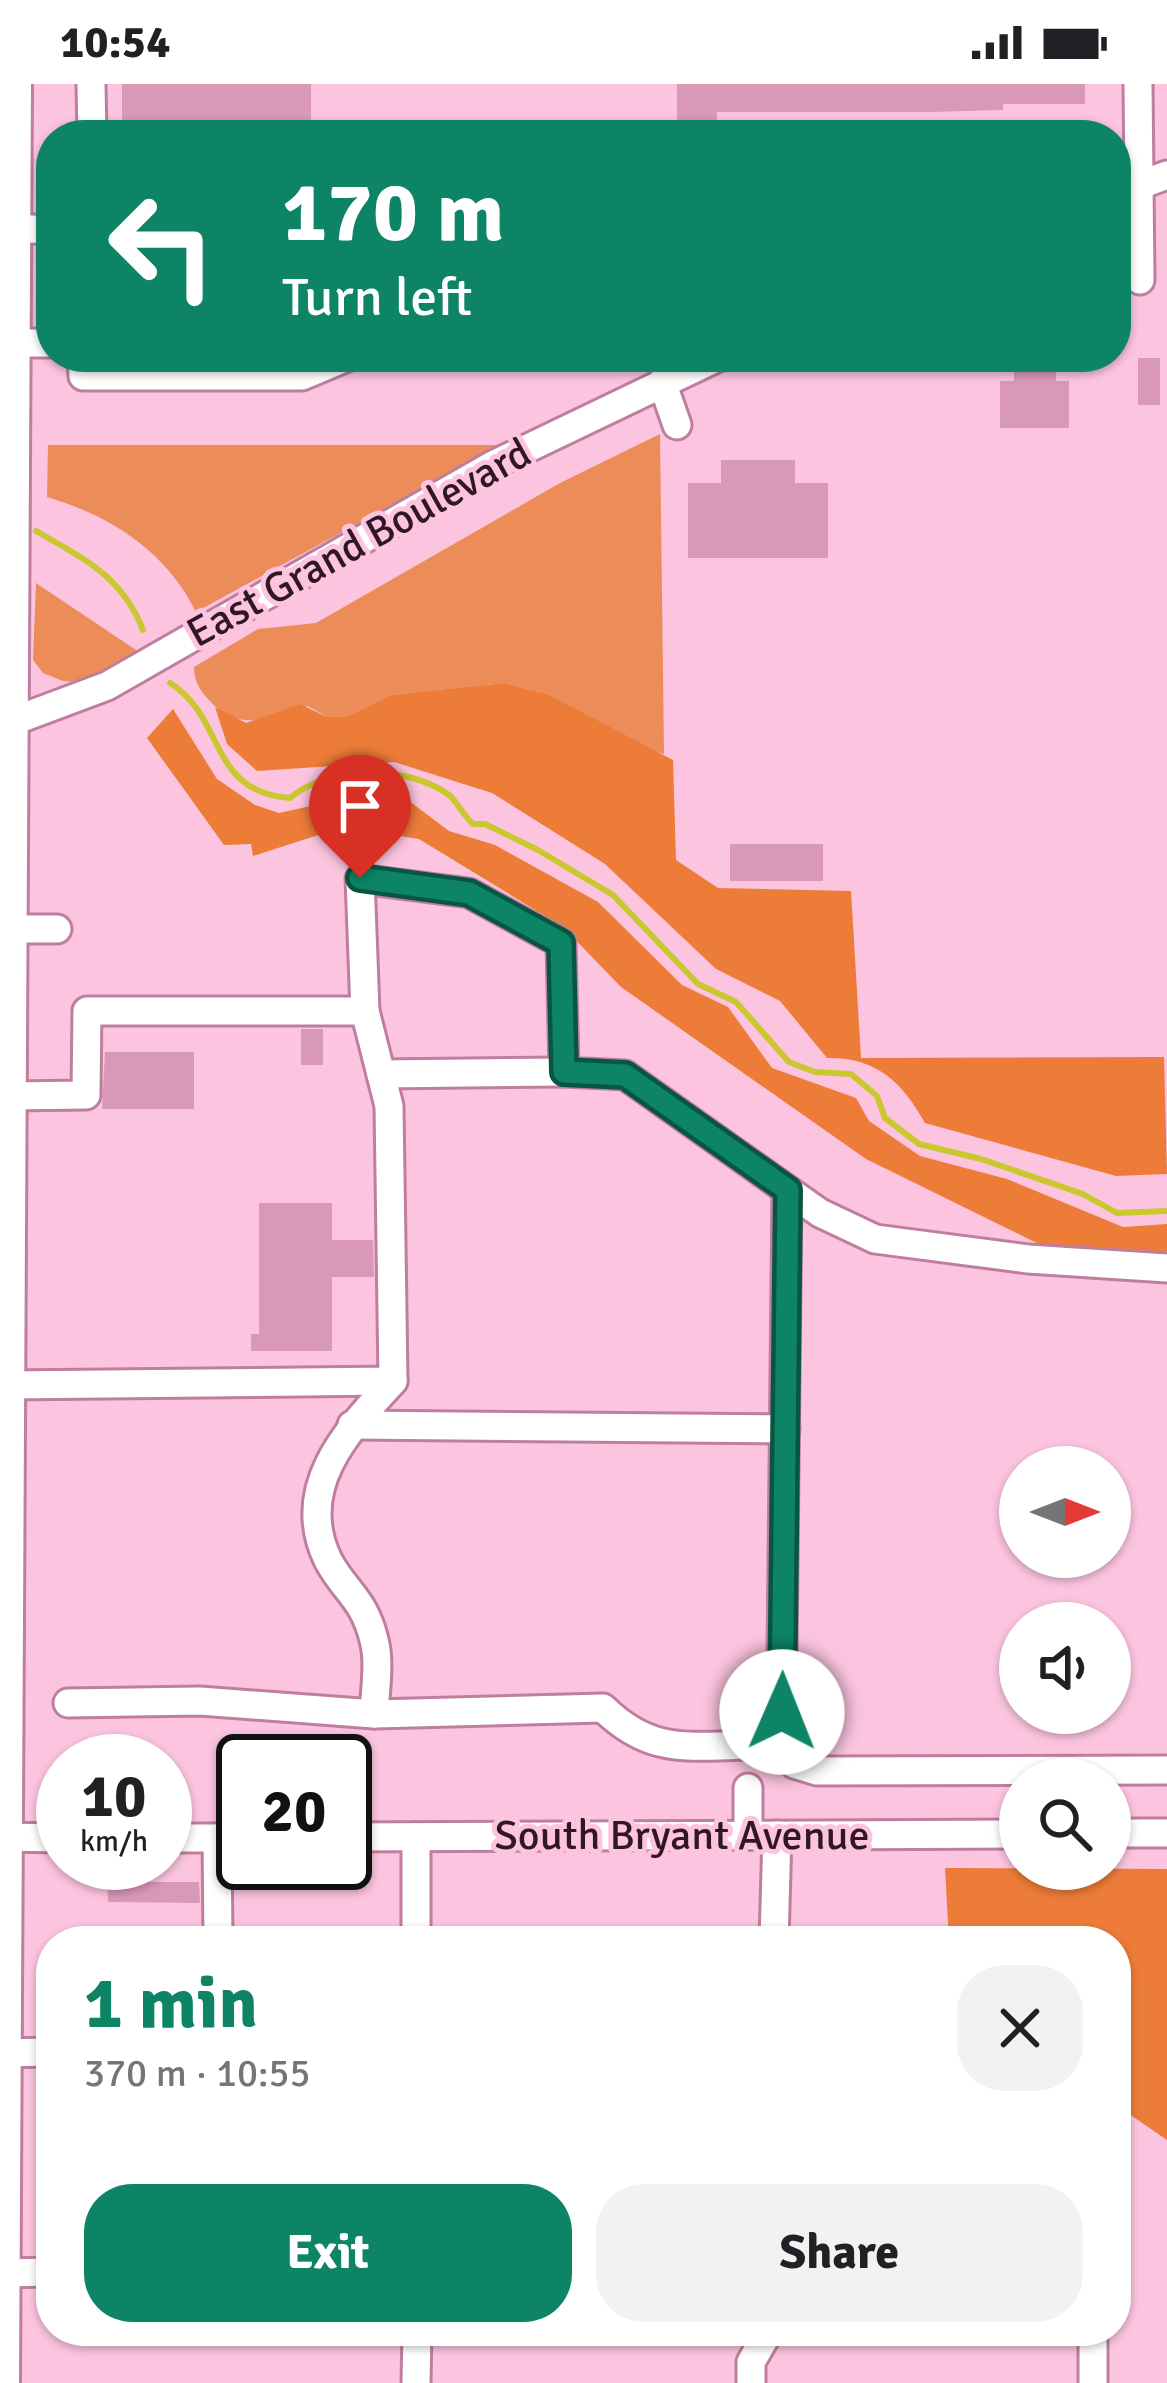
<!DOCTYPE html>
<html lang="en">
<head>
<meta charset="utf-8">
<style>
  :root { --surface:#fff; --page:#f2f2f2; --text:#202124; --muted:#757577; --accent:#0c8465 }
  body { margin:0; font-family:Signika,sans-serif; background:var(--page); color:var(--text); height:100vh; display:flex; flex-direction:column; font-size:45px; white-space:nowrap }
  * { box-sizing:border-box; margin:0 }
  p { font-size:39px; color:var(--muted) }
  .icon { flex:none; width:66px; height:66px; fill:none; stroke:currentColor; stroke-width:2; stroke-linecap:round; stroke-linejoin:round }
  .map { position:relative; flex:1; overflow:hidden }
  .details { position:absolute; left:36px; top:1842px; width:1095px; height:420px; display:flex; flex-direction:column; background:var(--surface); border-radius:48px; box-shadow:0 3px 9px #0004 }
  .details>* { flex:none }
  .top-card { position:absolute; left:36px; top:36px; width:1095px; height:252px; border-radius:48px; box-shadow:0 3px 9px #0004; background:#0c8465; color:#fff; overflow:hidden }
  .needle { width:78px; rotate:90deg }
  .fabs { position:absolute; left:999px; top:1362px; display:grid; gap:24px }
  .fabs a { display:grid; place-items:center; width:132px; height:132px; border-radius:50%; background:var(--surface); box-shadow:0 3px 9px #0004; font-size:60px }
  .speed { position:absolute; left:36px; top:1650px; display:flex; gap:24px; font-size:60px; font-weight:700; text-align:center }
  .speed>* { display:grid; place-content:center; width:156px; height:156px; border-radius:50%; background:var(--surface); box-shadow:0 3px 9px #0004; line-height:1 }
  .speed small { font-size:30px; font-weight:400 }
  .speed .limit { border:6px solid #111; border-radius:18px; background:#fff; color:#111 }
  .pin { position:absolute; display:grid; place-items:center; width:102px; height:102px; color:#fff; margin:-123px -51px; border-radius:50% 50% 50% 0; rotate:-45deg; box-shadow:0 0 12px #0007 }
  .pin .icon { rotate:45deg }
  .me { position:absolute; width:132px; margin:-66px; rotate:1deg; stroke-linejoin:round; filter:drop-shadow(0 0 9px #0008) }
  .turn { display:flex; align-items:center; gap:42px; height:252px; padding:0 48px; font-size:54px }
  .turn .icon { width:156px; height:156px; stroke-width:2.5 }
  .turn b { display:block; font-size:84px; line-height:102px }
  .round { display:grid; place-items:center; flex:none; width:126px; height:126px; border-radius:48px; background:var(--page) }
  .headline { display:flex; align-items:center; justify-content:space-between; height:204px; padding:0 48px }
  h1 { font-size:72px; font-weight:800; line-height:90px; color:var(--accent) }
  .cta { display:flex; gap:24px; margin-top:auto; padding:24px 48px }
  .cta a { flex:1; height:138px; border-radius:48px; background:var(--accent); color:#fff; font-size:48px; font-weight:800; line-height:138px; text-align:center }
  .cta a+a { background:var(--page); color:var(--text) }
  .status { display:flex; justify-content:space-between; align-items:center; height:84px; padding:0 60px; background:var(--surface); direction:ltr }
  .status svg { height:33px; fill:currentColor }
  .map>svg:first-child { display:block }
  .green { fill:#ec8c58 }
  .forest { fill:#ed7c39 }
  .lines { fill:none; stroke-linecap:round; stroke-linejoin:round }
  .stream { stroke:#cac730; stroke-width:6 }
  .building { fill:#da98b9 }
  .minor-casing { stroke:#be7e9f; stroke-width:33 }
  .major-casing { stroke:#be7e9f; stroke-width:42 }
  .minor { stroke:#fff; stroke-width:27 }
  .major { stroke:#fff; stroke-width:36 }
  .route-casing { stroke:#085642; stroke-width:30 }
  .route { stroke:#0c8465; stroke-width:21 }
  .labels { text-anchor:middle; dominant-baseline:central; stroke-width:10; stroke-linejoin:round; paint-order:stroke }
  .street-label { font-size:42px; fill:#301724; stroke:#fcc4df }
</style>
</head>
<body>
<div class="status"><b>10:54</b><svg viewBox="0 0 49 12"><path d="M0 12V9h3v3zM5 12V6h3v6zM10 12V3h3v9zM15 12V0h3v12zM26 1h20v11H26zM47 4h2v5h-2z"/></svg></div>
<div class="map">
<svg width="1167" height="2299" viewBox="0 0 1167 2299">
  <rect width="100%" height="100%" fill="#fcc4df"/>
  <g class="green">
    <path d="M660 350 664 670 638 662 547 610 504 599 390 611 346 633H327L308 622C271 633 239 650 210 617 200 607 194 597 194 583L258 545 316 539 560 399Z"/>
    <path d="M48 361H501L196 528C166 467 111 432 47 413Z"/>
    <polygon points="36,499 139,568 88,599 63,597 43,589 33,576"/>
  </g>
  <g class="forest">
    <path d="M504 599 547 610 673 676 676 776 718 804 851 807 861 974 1164 973 1167 1090 1116 1092 925 1039C902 997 875 973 827 974L780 917 716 885 605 780 492 709 394 678 257 687 227 660 215 623 246 639 300 620 327 633H346L390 611Z"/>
    <polygon points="173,625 217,695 255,721 279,729 392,704 449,747 495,761 598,818 682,901 728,923 772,984 856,1014 869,1037 920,1072 1007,1095 1123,1143 1167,1140 1167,1172 1053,1167 866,1075 621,903 563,843 419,755 343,743 253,772 251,760 224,761 147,654"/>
    <polygon points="945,1784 1167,1785 1167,2056 1116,2021 1116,1857 949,1857"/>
  </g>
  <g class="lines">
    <g class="stream">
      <path d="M36 447C84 475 122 492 143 546"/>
      <path d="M170 599C226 634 208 708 290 714 329 681 406 680 449 711 457 718 464 732 473 740H485L538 766 613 811 698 900 736 918 789 978 815 988 851 990 877 1012 885 1034 919 1060 981 1075 1083 1110 1117 1129 1167 1127"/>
    </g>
  </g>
  <g class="building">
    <rect x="122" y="0" width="189" height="51"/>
    <polygon points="677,0 1085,0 1085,20 1003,20 1003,26 932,28 717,28 717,37 677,37"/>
    <polygon points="1014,273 1056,273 1056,297 1069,297 1069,344 1000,344 1000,297 1014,297"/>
    <rect x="1138" y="274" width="22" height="47"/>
    <polygon points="721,376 795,376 795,399 828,399 828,474 688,474 688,399 721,399"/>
    <rect x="730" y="760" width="93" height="37"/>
    <rect x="301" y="945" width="22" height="36"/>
    <polygon points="105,968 194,968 194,1025 102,1025"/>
    <polygon points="259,1119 332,1119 332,1156 373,1156 374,1193 332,1193 332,1267 251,1267 251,1250 259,1250"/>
    <polygon points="107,1798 199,1798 200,1819 108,1818"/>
  </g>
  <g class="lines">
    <defs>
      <g id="minor">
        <polyline points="91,0 92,51"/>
        <polyline points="1138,0 1140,196"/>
        <polyline points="1116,110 1167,91"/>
        <polyline points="12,144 51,146"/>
        <polyline points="12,259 51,259"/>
        <polyline points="82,273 83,292 302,292 347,273"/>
        <polyline points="662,298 677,341"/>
        <polyline points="0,642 107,602 493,381 718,273"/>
        <polyline points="10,845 57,845"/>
        <polyline points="365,927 360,795 469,809 561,859 564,988 625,991 820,1129 875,1155 1028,1175 1167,1184"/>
        <polyline points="381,990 564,988"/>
        <polyline points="787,1106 781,1663 794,1680 817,1687 1167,1686"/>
        <path d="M393 1297C347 1347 293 1404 328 1476 344 1507 364 1514 374 1556 380 1578 375 1607 374 1630L603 1624C651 1671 688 1662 751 1661L755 1613 782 1593"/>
        <polyline points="6,1301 393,1297 389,1022 365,927 87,927 86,1011 9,1012"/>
        <polyline points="352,1341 785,1345"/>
        <polyline points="68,1619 200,1617 374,1630"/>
        <polyline points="748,1704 748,1751"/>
        <polyline points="1110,1749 1167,1749"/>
        <polyline points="0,1753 63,1754"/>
        <polyline points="345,1753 1020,1750"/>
        <polyline points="165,1754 243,1754"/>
        <polyline points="217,1754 218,1857"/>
        <polyline points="416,1857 416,1753"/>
        <polyline points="774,1857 777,1751"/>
        <polyline points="1,1969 51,1968"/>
        <polyline points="2,2189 51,2188"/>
        <polyline points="1093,2247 1093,2299"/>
        <polyline points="416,2299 417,2247"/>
        <polyline points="751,2299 751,2278 769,2247"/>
      </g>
      <polyline id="major" points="1,2299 13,0"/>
    </defs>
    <use href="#minor" class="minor-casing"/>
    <use href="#major" class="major-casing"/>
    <use href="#minor" class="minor"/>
    <use href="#major" class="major"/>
  </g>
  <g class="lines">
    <defs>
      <polyline id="route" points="360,794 469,809 561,859 564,988 625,991 788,1106 782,1628"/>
    </defs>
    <use href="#route" class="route-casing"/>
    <use href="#route" class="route"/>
  </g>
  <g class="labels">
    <g class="street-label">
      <text transform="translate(359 459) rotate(-29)">East Grand Boulevard</text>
      <text x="682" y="1751">South Bryant Avenue</text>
    </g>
  </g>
</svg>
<div class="fabs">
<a><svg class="needle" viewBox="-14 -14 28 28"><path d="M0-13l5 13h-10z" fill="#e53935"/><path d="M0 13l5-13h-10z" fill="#757577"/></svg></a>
<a><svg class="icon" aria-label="sound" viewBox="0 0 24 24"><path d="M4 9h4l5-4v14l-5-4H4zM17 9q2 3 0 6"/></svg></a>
<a><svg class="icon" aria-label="search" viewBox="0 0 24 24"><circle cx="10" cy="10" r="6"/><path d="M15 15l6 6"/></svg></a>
</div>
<div class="speed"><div>10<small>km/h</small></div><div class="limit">20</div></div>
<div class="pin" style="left:360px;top:794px;background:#d93025"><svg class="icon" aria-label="arrive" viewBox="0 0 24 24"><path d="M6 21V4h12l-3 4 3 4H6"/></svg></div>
<svg class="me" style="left:782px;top:1628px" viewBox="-20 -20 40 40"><circle r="19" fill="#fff"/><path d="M0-13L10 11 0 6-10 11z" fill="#0c8465"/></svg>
<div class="top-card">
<div class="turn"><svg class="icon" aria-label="left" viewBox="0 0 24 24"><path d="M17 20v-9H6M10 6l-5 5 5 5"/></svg><div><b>170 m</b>Turn left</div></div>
</div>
<section class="details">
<div class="headline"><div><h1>1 min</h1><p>370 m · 10:55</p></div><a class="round"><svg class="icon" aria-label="close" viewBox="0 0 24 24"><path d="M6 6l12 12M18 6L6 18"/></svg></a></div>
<div class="cta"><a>Exit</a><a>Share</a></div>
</section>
</div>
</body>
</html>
